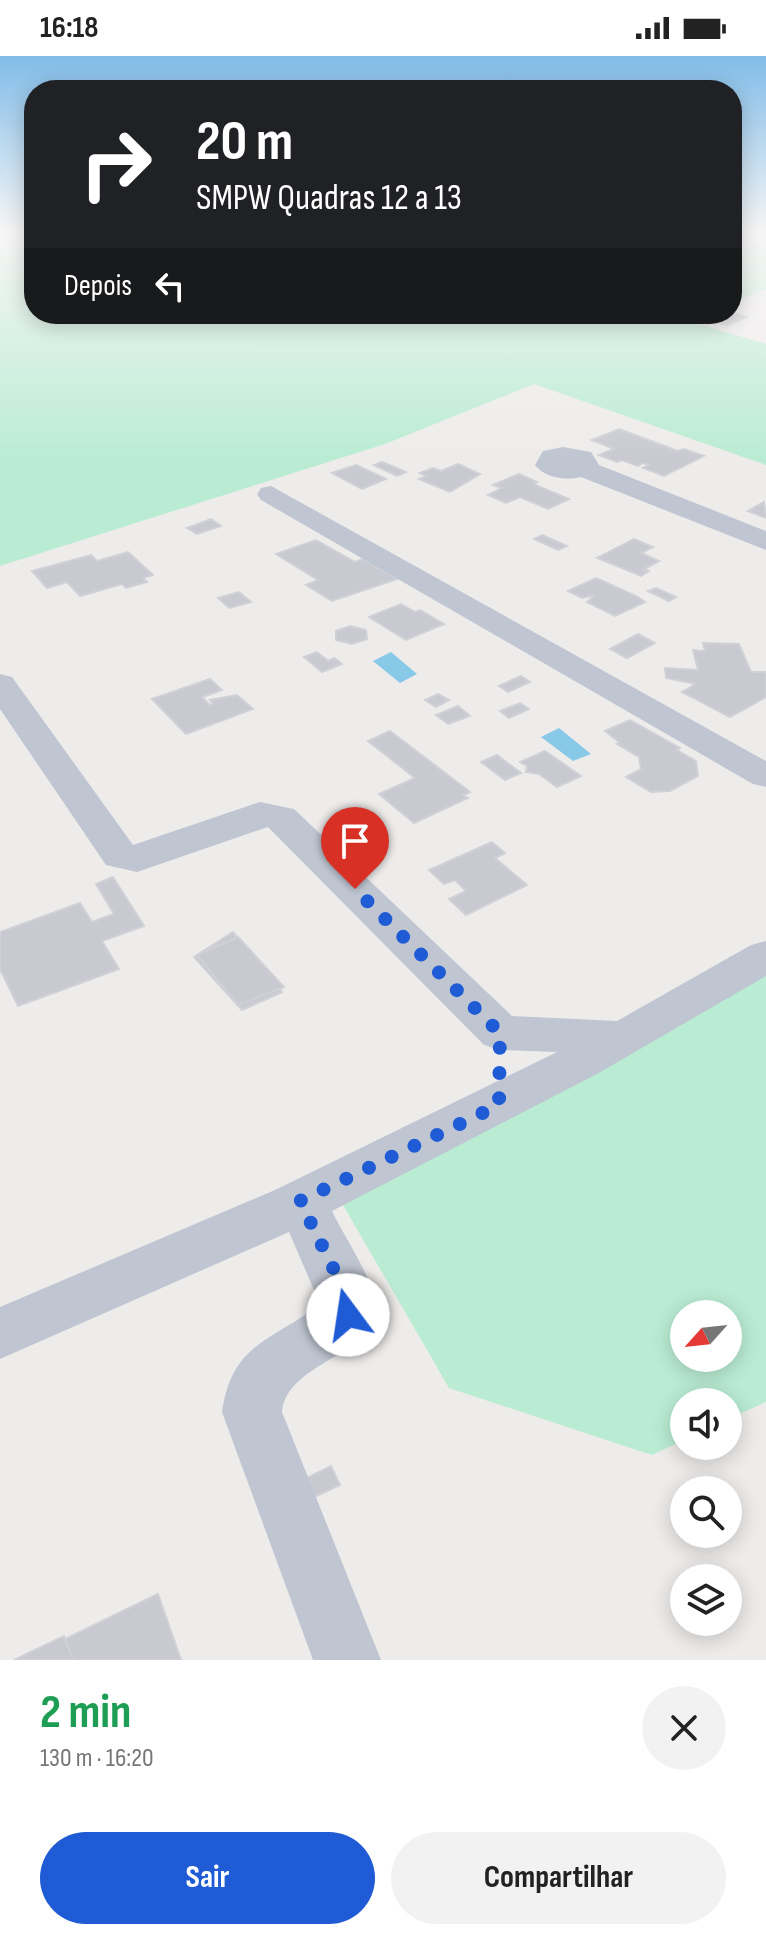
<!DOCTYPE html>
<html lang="pt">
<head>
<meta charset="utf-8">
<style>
  :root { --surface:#fff; --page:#f2f2f2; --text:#222; --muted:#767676; --accent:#1f5bd5 }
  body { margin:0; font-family:"Sofia Sans Condensed",sans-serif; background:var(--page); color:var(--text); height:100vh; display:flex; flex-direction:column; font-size:30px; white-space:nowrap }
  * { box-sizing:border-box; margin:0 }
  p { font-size:26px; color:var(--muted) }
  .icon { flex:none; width:44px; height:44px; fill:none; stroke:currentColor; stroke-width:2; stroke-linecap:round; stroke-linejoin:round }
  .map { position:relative; height:1604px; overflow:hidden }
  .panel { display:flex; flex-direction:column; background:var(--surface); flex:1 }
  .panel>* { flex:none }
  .top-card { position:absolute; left:24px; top:24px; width:718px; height:244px; border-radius:32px; box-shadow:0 4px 20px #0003; background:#202124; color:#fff; overflow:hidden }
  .needle { width:52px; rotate:243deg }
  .tools { position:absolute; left:670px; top:1244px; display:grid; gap:16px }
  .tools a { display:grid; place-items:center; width:72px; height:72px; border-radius:50%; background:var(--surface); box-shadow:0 4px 20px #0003; font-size:40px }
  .pin { position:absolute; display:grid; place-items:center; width:68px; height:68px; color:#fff; margin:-82px -34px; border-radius:50% 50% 50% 0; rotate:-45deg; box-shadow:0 0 8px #0007 }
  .pin .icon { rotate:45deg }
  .me { position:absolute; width:88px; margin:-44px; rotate:346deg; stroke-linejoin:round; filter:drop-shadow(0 0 6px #0008) }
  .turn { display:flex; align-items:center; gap:28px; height:168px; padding:0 40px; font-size:36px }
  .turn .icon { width:104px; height:104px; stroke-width:2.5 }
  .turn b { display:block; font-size:56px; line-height:68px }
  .then { display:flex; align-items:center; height:76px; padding:0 40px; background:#0003; gap:16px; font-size:30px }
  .round { display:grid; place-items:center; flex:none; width:84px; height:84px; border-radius:42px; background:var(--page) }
  .overview { display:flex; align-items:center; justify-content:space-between; height:136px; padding:0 40px }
  h1 { font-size:48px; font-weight:700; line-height:60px; color:#1e9e55 }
  .action { display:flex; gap:16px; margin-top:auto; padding:16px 40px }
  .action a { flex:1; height:92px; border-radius:48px; background:var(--accent); color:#fff; font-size:32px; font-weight:700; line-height:92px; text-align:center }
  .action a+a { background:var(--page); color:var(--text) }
  .status { display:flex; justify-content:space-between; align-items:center; height:56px; padding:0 40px; background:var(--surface); direction:ltr }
  .status svg { height:22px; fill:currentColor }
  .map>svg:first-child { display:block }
  .green { fill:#baecd3; fill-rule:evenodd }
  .water { fill:#88c9e8 }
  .building { fill:#c9cad1; stroke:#cfd1d7; stroke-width:2 }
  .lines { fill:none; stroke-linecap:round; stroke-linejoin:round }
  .minor { fill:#bfc6d1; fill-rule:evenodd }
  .route { stroke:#1f5bd5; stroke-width:14; stroke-dasharray:0 25.2 }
</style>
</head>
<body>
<div class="status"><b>16:18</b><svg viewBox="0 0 49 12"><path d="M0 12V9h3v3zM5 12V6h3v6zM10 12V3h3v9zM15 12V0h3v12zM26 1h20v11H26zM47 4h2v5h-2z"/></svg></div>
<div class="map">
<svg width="766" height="1604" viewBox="0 0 766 1604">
  <rect width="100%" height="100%" fill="#eeeceb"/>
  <g class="green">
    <polygon points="732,178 766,178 766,233 732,247"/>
    <polygon points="34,183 34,258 705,258 689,265 766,288 766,409 534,328 385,388 0,510 0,185"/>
    <path d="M766 893V1346L728 1363V1346H684V1384L652 1399 449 1332 332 1130ZM684 1258H728V1302H684Z"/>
  </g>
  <g class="water">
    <polygon points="391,596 417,618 400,627 373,605"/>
    <polygon points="559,672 591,698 573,705 541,681"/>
  </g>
  <g class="building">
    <polygon points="734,257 747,261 727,269 706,263"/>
    <polygon points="619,373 678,395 684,393 704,400 664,420 643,412 649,409 643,407 638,410 622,404 617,406 599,399 614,393 592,384"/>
    <polygon points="382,406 406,416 397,420 374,409"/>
    <polygon points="458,408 480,418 450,436 419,423 427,420 420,417 433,412 441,415"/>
    <polygon points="356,409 386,423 362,433 332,417"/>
    <polygon points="519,418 537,426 533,428 569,443 548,453 520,441 506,447 488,439 502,432 493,429"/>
    <polygon points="764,446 766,462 748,455"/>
    <polygon points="211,463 221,470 197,478 187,472"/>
    <polygon points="542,479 567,490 558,494 534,483"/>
    <polygon points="634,483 653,491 641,497 659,505 644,513 649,515 641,520 597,502"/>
    <polygon points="316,484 355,506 363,503 397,523 332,545 306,529 318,524 276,498"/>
    <polygon points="128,496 153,519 143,522 147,526 126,532 122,528 80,540 67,526 47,532 32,515 91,499 97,505"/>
    <polygon points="596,522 638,541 645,546 615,560 587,546 595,539 582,542 568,535"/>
    <polygon points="656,532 676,541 669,545 648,535"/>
    <polygon points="239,536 251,546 229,552 218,542"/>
    <polygon points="401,548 415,556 420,554 444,568 406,584 369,561"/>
    <polygon points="350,570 366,574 367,583 352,588 336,584 336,575"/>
    <polygon points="638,578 655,587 627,602 610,593"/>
    <polygon points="703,587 739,588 751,616 766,616 766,641 730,661 682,636 696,628 666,622 665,612 698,614 693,594 705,595"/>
    <polygon points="317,596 328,605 334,602 342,608 322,616 304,601"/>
    <polygon points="521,620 530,626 508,636 499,630"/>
    <polygon points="210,623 222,634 202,641 210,649 213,648 210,644 237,639 253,653 186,678 152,643"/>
    <polygon points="438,638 449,644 436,651 425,644"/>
    <polygon points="520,647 529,653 509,662 500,655"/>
    <polygon points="458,650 470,660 448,668 436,659"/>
    <polygon points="630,664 680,692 677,694 696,705 698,720 670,735 651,736 626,721 641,713 639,701 617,688 620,687 605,675"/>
    <polygon points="390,675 470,736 463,739 468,742 414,767 379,738 415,722 368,685"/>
    <polygon points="545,695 581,720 557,731 539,718 526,716 527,710 520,706"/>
    <polygon points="497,699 521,717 505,724 481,706"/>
    <polygon points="492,786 505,797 495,802 527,829 466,859 449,843 466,835 455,824 444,828 429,814"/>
    <polygon points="113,821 144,870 102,885 119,913 18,950 0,913 0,876 80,847 92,866 114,858 96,828"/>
    <polygon points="233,876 282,936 242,954 194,901"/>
    <polygon points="238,881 284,931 238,949 197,899"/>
    <polygon points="331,1410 340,1429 312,1442 292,1429"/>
    <polygon points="158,1538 181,1604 73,1604 65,1583"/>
    <polygon points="64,1580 73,1604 14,1604"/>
  </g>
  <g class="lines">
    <g class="minor">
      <path d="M563 391 591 396 599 409 766 475V494L581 421C566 425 545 422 535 409L543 395Z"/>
      <polygon points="271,430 766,705 766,731 753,728 261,444 257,438 261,432"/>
      <path d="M0 618 12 621 133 789 260 746 294 753 512 960 617 965 751 889 766 885V920L597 1018 332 1155C345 1182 365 1210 374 1239 392 1299 287 1301 282 1356L381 1604H313L222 1356C232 1286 273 1285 320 1248L289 1176 0 1303V1251L275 1134 557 996 500 994 484 989 268 771 137 816 106 809 0 653Z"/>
    </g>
  </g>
  <linearGradient id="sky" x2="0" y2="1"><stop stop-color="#81bce8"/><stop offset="0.44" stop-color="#f7f6f6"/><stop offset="1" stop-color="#f7f6f6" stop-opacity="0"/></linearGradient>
  <rect width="766" height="403" fill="url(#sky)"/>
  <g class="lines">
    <polyline class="route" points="348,1259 347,1240 300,1145 499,1049 500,977 355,833"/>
  </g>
</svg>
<div class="tools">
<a><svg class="needle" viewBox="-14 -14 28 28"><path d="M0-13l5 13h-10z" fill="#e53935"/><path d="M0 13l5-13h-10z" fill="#767676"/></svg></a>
<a><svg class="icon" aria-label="sound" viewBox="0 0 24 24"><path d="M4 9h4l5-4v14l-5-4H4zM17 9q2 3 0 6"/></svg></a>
<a><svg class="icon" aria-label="search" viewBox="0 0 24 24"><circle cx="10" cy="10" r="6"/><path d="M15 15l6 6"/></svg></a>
<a><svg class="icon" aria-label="layers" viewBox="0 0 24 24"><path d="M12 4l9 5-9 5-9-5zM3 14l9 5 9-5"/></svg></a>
</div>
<div class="pin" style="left:355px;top:833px;background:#d93025"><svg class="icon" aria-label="arrive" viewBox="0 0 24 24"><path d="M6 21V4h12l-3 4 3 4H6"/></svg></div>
<svg class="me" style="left:348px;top:1259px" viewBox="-20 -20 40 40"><circle r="19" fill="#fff"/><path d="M0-13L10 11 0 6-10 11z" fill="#1f5bd5"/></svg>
<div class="top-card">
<div class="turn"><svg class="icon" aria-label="right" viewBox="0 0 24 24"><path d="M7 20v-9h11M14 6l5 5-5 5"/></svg><div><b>20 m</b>SMPW Quadras 12 a 13</div></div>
<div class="then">Depois<svg class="icon" aria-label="left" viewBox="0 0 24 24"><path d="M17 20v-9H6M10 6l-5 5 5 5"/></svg></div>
</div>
</div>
<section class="panel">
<div class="overview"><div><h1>2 min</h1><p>130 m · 16:20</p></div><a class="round"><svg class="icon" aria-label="close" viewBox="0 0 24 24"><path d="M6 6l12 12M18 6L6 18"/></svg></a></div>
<div class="action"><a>Sair</a><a>Compartilhar</a></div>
</section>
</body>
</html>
